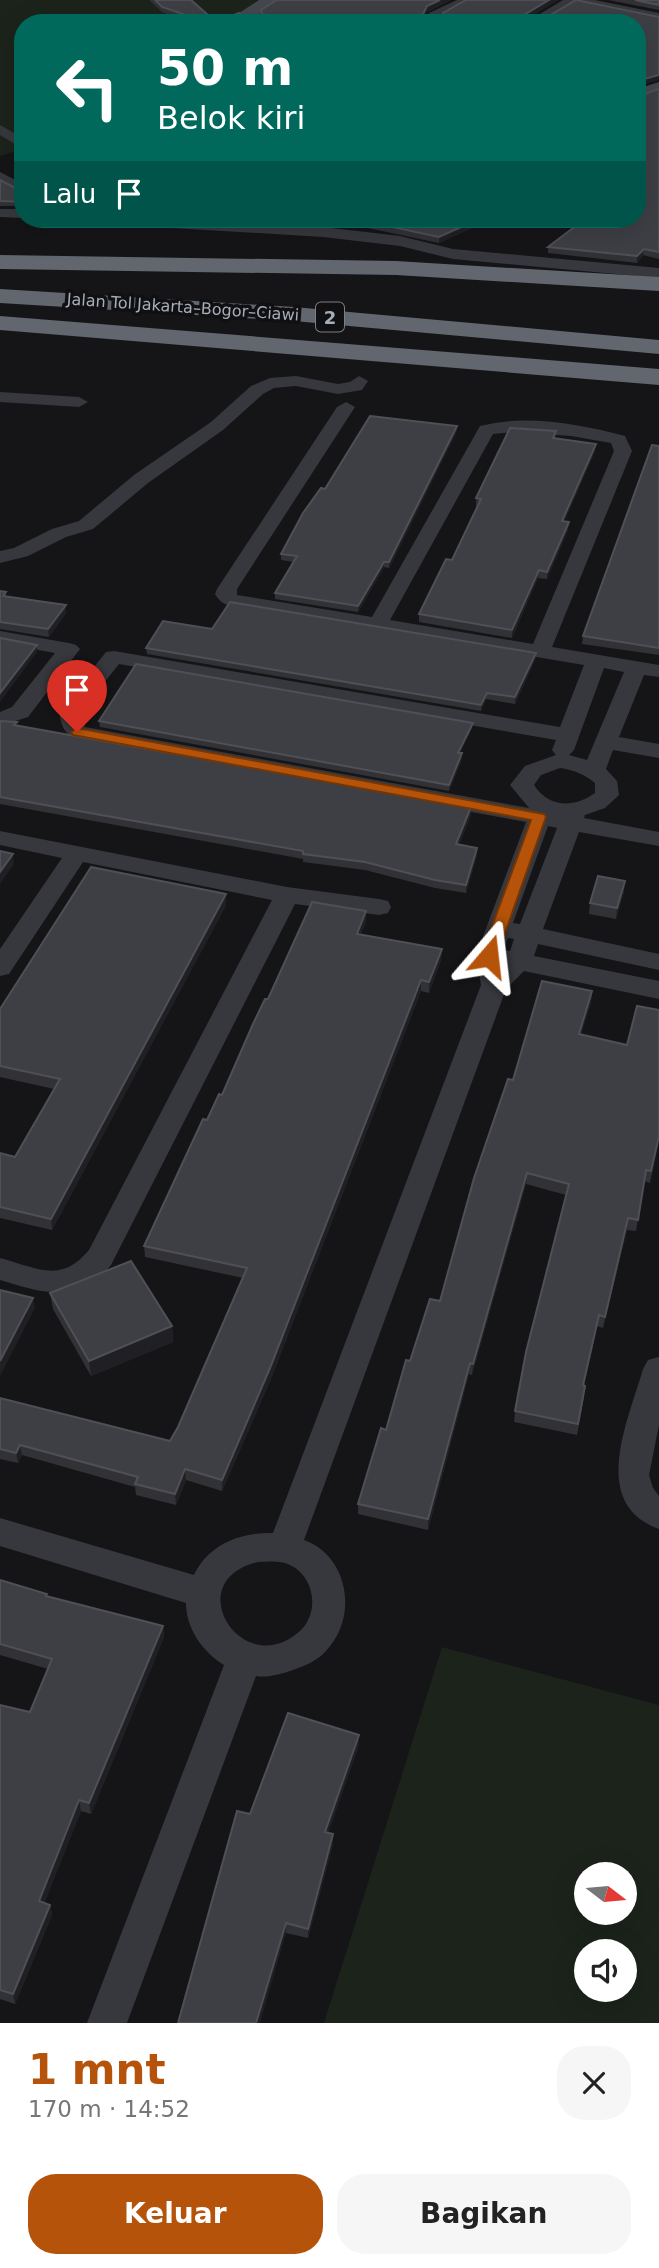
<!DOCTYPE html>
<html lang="id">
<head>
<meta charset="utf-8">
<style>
  :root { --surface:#fff; --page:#f6f6f6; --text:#222; --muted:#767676; --accent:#b45309 }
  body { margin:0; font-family:"DejaVu Sans",sans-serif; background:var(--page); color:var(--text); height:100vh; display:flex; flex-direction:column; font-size:26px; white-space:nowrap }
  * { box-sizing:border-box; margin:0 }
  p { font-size:23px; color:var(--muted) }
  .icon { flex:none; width:38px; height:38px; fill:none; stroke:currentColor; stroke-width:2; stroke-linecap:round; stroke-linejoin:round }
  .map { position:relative; height:2023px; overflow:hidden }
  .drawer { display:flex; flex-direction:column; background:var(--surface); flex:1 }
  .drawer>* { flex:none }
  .guide { position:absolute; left:14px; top:14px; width:632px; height:214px; border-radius:28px; box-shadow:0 7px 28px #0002; background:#00695c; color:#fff; overflow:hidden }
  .needle { width:46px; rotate:106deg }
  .buttons { position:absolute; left:574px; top:1862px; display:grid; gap:14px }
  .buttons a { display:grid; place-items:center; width:63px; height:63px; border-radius:50%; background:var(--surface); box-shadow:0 7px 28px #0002; font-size:35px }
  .pin { position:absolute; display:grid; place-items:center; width:60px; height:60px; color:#fff; margin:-72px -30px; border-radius:50% 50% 50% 0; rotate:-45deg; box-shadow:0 0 7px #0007 }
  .pin .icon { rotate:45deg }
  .me { position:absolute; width:77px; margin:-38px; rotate:17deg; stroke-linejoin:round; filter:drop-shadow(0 0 5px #0008) }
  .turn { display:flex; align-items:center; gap:24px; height:147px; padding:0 28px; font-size:32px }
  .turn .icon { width:91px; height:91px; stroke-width:2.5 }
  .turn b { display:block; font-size:49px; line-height:60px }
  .then { display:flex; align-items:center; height:66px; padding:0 28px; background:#0003; gap:14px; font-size:26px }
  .round { display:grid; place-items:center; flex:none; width:74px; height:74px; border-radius:28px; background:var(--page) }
  .head { display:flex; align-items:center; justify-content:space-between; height:119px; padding:0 28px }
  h1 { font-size:42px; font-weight:700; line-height:52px; color:var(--accent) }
  .action { display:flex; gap:14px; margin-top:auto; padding:14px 28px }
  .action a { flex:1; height:80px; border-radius:28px; background:var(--accent); color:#fff; font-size:28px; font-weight:700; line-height:80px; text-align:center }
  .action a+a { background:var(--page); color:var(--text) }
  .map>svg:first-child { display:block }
  .green { fill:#1b231b; fill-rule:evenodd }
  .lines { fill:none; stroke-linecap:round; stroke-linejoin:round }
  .street { fill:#36383d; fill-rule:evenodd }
  .secondary { fill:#44474d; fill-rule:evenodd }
  .highway { fill:#62666e; fill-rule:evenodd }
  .wall { fill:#313136 }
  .shaded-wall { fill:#202024 }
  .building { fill:#3d3f44; stroke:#4e5056; stroke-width:2 }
  .route { fill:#b45309; stroke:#753606; stroke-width:2 }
  .labels { text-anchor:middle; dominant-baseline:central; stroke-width:7; stroke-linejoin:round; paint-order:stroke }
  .far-street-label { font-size:16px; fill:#a6aeb9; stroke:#101013 }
  .shield { fill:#101013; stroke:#797f87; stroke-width:2 }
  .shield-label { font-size:18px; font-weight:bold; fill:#a6aeb9 }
</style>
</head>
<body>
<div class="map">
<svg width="659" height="2023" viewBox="0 0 659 2023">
  <rect width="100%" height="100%" fill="#151518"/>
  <g class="green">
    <polygon points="0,0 258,0 233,23 23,23 23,149 0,156"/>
    <path d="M442 1647 659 1705V2023H324ZM625 1874V1913H586V1874ZM625 1951V1990H586V1951Z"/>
  </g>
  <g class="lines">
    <g class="street">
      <polygon points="457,0 472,0 438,18 443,23 428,23 425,19 429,13"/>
      <polygon points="563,0 595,0 659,13 659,21 575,3 540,23 525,23"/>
      <polygon points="0,125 23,138 23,149 0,135"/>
      <polygon points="0,172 23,184 23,194 0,182"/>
      <polygon points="0,209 23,209 23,218 0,217"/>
      <polygon points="99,219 178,219 323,227 400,236 453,249 659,268 659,278 453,259 400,246 323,237 107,224"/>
      <polygon points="296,376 338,384 350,382 359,376 368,381 362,390 338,394 296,386 274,388 263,394 223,430 148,483 93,529 66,537 28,556 0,563 0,551 14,548 52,529 79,521 134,475 211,422 251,386 270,378"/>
      <polygon points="0,392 79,397 88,402 79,407 0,402"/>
      <path d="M346 402 355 407 237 589V595L372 617 480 426C526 414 579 424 625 436L632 451 552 647 659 665V677L644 675 619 737 659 744V758L613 750 606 769 617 781 619 795 605 808 585 815 584 818 659 832V846L579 832 543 929 659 954V970L538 944 534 956 659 981V999L524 971 506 989 304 1540C349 1556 359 1618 325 1652 317 1661 304 1666 293 1670 281 1674 268 1678 256 1676L127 2023H87L224 1665C203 1652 186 1629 186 1603L0 1546V1518L194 1575C208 1545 240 1532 273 1533L481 985 476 955 526 822 89 742C68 737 62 733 59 711L106 652 114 651 560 727 584 665 231 606C223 604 219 601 215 594L217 589 337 407ZM512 432 571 436 611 443 614 451 533 644 390 620 493 434ZM119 664 556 740 552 750 556 755 525 766 510 785 529 808 85 727 81 712ZM604 668 624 672 587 760 569 755 574 750ZM560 768C574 770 584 774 595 783V793C574 808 549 808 534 785L541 775ZM548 826 557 828 520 924 513 923ZM508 938 514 939 510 951 503 950ZM258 1562C268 1562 281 1560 290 1565 314 1576 320 1611 301 1630 244 1684 177 1581 258 1562Z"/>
      <polygon points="0,631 69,643 76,645 80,649 28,717 0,726 0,712 12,707 55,653 0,643"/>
      <path d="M0 831 287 887 379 899 388 901 391 907 388 913 379 915 295 904 111 1265C78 1305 43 1293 0 1280V1258C37 1268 61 1284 89 1250L272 900 83 862 9 974 0 976V949L62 858 0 845Z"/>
      <path d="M659 1357V1425L649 1475 653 1488 659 1496V1529C588 1504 629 1419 643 1369L648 1360Z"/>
    </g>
    <g class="secondary">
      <polygon points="259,0 281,0 258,15 262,23 244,23 239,13"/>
      <polygon points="659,82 659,94 637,101 637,89"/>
    </g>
    <g class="highway">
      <polygon points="0,255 396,261 659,277 659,291 396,275 0,269"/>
      <polygon points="0,289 294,307 659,340 659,354 294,321 0,303"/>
      <polygon points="0,316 659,369 659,385 0,330"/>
    </g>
  </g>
  <g class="wall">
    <polygon points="149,0 191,0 216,22 262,20 261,10 277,0 451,0 427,12 424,16 426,19 443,19 443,13 466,0 558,0 525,20 637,23 193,23 162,12"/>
    <polygon points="608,0 659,0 659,10"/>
    <polygon points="659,89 659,259 643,255 637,263 548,253 548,247 637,219"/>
    <polygon points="0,180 21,191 23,190 23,206 0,206"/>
    <polygon points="325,219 492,219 439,243"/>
    <polygon points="457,426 457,431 389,568 384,567 358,612 275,599 275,593 294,562 281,560 281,554 325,489"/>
    <polygon points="556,431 555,438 595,451 564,522 568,530 547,579 538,578 512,638 419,622 419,614 452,560 478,506 476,506 476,498"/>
    <polygon points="659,446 659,655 582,644 583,636"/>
    <polygon points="0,591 6,592 6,596 66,613 49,637 0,629"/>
    <polygon points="212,629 536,653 535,660 515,704 486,699 481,711 147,654 146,648"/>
    <polygon points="0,721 17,726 471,807 471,815 459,845 477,848 477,855 466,893 435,888 365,870 303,862 303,859 0,804"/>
    <polygon points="99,721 473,723 472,728 460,753 462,753 462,759 449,791 100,727"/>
    <polygon points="624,892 616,919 589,914 590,903"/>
    <polygon points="226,894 226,905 52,1230 0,1218 0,1153 15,1157 54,1089 0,1077 0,1009"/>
    <polygon points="366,922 361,934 442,949 441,960 429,993 421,991 271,1379 222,1491 186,1480 176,1505 136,1495 135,1487 22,1455 18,1463 0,1459 0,1398 170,1441 178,1427 243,1278 145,1257 144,1246 207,1120 222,1095 268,999"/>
    <polygon points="592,991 591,1002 581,1034 659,1139 650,1183 644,1181 636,1231 627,1230 603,1328 597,1326 584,1386 584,1397 577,1435 514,1422 515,1411 566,1195 526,1184 472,1375 469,1374 428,1530 358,1514 358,1504 386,1430 410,1361 440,1301 513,1080"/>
    <polygon points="50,1293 172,1326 173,1342 91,1376 53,1309"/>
    <polygon points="0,1580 48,1597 163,1626 164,1637 91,1814 81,1811 44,1903 50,1905 52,1915 15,2004 0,1999 0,1705 30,1712 48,1669 0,1655"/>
    <polygon points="359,1745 328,1833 333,1834 333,1844 308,1938 286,1933 250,1814"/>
  </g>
  <g class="shaded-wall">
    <polygon points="440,0 451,0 427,12 422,19 423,14 427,6"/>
    <polygon points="549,0 558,0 524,21 524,15"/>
    <polygon points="659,75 659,80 637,87 637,81"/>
    <polygon points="479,219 492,219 439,243 439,237"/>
    <polygon points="644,249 643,255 637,263 637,256"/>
    <polygon points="457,426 457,431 389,568 389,562"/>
    <polygon points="596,444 595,451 561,529 562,521"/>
    <polygon points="569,522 568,530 547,579 547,572"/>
    <polygon points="384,562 384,567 358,612 358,606"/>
    <polygon points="539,570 538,578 512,638 512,630"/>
    <polygon points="66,605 66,613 49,637 48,629"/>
    <polygon points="37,645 37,652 0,702 0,693"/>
    <polygon points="536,653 535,660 515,704 515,697"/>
    <polygon points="487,693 486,699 481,711 481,705"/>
    <polygon points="473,723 472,728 458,758 458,753"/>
    <polygon points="462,753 462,759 449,791 449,785"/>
    <polygon points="471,807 471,815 456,852 456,844"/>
    <polygon points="477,848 477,855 466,893 466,885"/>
    <polygon points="13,854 14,864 0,884 0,872"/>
    <polygon points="625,881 624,892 616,919 617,908"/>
    <polygon points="226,894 226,905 52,1230 51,1219"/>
    <polygon points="366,911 366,922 357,944 357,934"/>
    <polygon points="442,949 441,960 429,993 429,982"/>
    <polygon points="421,980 421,991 271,1379 222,1491 222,1480"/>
    <polygon points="592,991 591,1002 578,1045 579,1034"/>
    <polygon points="527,1173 526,1184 472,1375 473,1364"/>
    <polygon points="628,1218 627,1230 603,1328 605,1317"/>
    <polygon points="33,1298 35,1308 0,1376 0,1361"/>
    <polygon points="599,1315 597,1326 582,1397 583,1385"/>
    <polygon points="172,1326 173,1342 91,1376 89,1361"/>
    <polygon points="470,1363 469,1374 428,1530 428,1519"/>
    <polygon points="20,1445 22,1455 18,1463 16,1453"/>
    <polygon points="185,1469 186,1480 176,1505 175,1494"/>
    <polygon points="163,1626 164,1637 91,1814 89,1803"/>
    <polygon points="359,1735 359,1745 325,1842 325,1832"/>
    <polygon points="79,1800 81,1811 41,1912 39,1901"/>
    <polygon points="333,1834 333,1844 308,1938 308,1929"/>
    <polygon points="50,1905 52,1915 15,2004 13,1994"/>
    <polygon points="286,1923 286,1933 260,2023 256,2023"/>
  </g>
  <g class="building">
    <polygon points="155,0 191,0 216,22 239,13 244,20 264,20 261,10 277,0 440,0 427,6 423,14 426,19 445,19 443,13 466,0 549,0 524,15 525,20 542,20 576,0 659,17 659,75 637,81 637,23 209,23 162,7"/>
    <polygon points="635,0 659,0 659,5"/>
    <polygon points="659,89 659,252 644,249 637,256 548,247 585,219 637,219 637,97"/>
    <polygon points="0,180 21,191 23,190 23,202 0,201"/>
    <polygon points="355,219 479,219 439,237"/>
    <polygon points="370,416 457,426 389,562 384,562 358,606 275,593 297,556 281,554 303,513 321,488 325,489"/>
    <polygon points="510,428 556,431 553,438 596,444 562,521 569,522 547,572 539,570 512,630 419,614 446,559 452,560 481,499 476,498"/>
    <polygon points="652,445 659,446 659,648 583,636"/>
    <polygon points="0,591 6,592 3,596 66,605 48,629 0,622"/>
    <polygon points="230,602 536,653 515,697 487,693 481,705 146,648 163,621 212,629"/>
    <polygon points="0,638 37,645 0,693"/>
    <polygon points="136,664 473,723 458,753 462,753 449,785 99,721"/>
    <polygon points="0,721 17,722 14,725 471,807 456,844 477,848 466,885 435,880 365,862 303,854 303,851 0,797"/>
    <polygon points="0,851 13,854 0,872"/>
    <polygon points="91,867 226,894 51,1219 0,1207 0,1153 15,1157 60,1079 0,1066 0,1009"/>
    <polygon points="598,876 625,881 617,908 590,903"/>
    <polygon points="312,902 366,911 357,934 442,949 429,982 421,980 270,1368 222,1480 185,1469 175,1494 135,1484 138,1477 20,1445 16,1453 0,1449 0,1398 170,1441 178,1427 247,1268 144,1246 203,1119 207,1120 219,1094 222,1095 253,1024 265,999 268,999"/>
    <polygon points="542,981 592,991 579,1034 627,1045 637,1006 659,1010 659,1136 651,1171 646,1170 638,1220 628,1218 605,1317 599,1315 583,1385 585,1386 578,1424 515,1411 526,1352 569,1184 527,1173 473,1364 470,1363 428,1519 358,1504 381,1428 386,1430 406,1360 410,1361 430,1299 440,1301 474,1178 508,1079 513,1080"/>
    <polygon points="131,1261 172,1326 89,1361 50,1293"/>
    <polygon points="0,1290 33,1298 0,1361"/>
    <polygon points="0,1580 47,1594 46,1596 163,1626 89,1803 79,1800 39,1901 50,1905 13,1994 0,1990 0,1705 30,1712 52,1659 0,1644"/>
    <polygon points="288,1713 359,1735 325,1832 333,1834 308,1929 286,1923 256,2023 178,2023 237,1811 250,1814"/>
  </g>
  <polygon class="route" points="77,728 544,814 546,817 497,956 489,961 481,956 531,820 73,735 71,732"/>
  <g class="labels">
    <g class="far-street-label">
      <text transform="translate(183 307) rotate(4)">Jalan Tol Jakarta–Bogor–Ciawi</text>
    </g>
    <rect class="shield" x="316" y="302.5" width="28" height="29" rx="5"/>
    <g class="shield-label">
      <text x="330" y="317">2</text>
    </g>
  </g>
</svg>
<div class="buttons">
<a><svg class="needle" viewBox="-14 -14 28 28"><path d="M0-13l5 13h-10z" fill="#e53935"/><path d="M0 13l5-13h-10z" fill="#767676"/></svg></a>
<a><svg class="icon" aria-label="sound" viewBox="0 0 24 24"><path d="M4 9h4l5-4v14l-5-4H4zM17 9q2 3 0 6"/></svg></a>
</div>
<div class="pin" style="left:77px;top:732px;background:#d93025"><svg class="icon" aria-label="arrive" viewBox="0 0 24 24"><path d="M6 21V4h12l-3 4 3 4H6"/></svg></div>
<svg class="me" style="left:489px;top:956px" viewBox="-20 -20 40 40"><path d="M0-17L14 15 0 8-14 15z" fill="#b45309" stroke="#fff" stroke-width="4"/></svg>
<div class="guide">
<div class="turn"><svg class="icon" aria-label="left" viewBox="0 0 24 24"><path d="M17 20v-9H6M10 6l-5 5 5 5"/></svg><div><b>50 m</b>Belok kiri</div></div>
<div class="then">Lalu<svg class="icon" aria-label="arrive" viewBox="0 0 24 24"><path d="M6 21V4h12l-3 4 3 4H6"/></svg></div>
</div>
</div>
<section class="drawer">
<div class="head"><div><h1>1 mnt</h1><p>170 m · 14:52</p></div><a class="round"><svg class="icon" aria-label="close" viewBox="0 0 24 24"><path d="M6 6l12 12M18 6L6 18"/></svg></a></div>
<div class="action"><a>Keluar</a><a>Bagikan</a></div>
</section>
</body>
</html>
